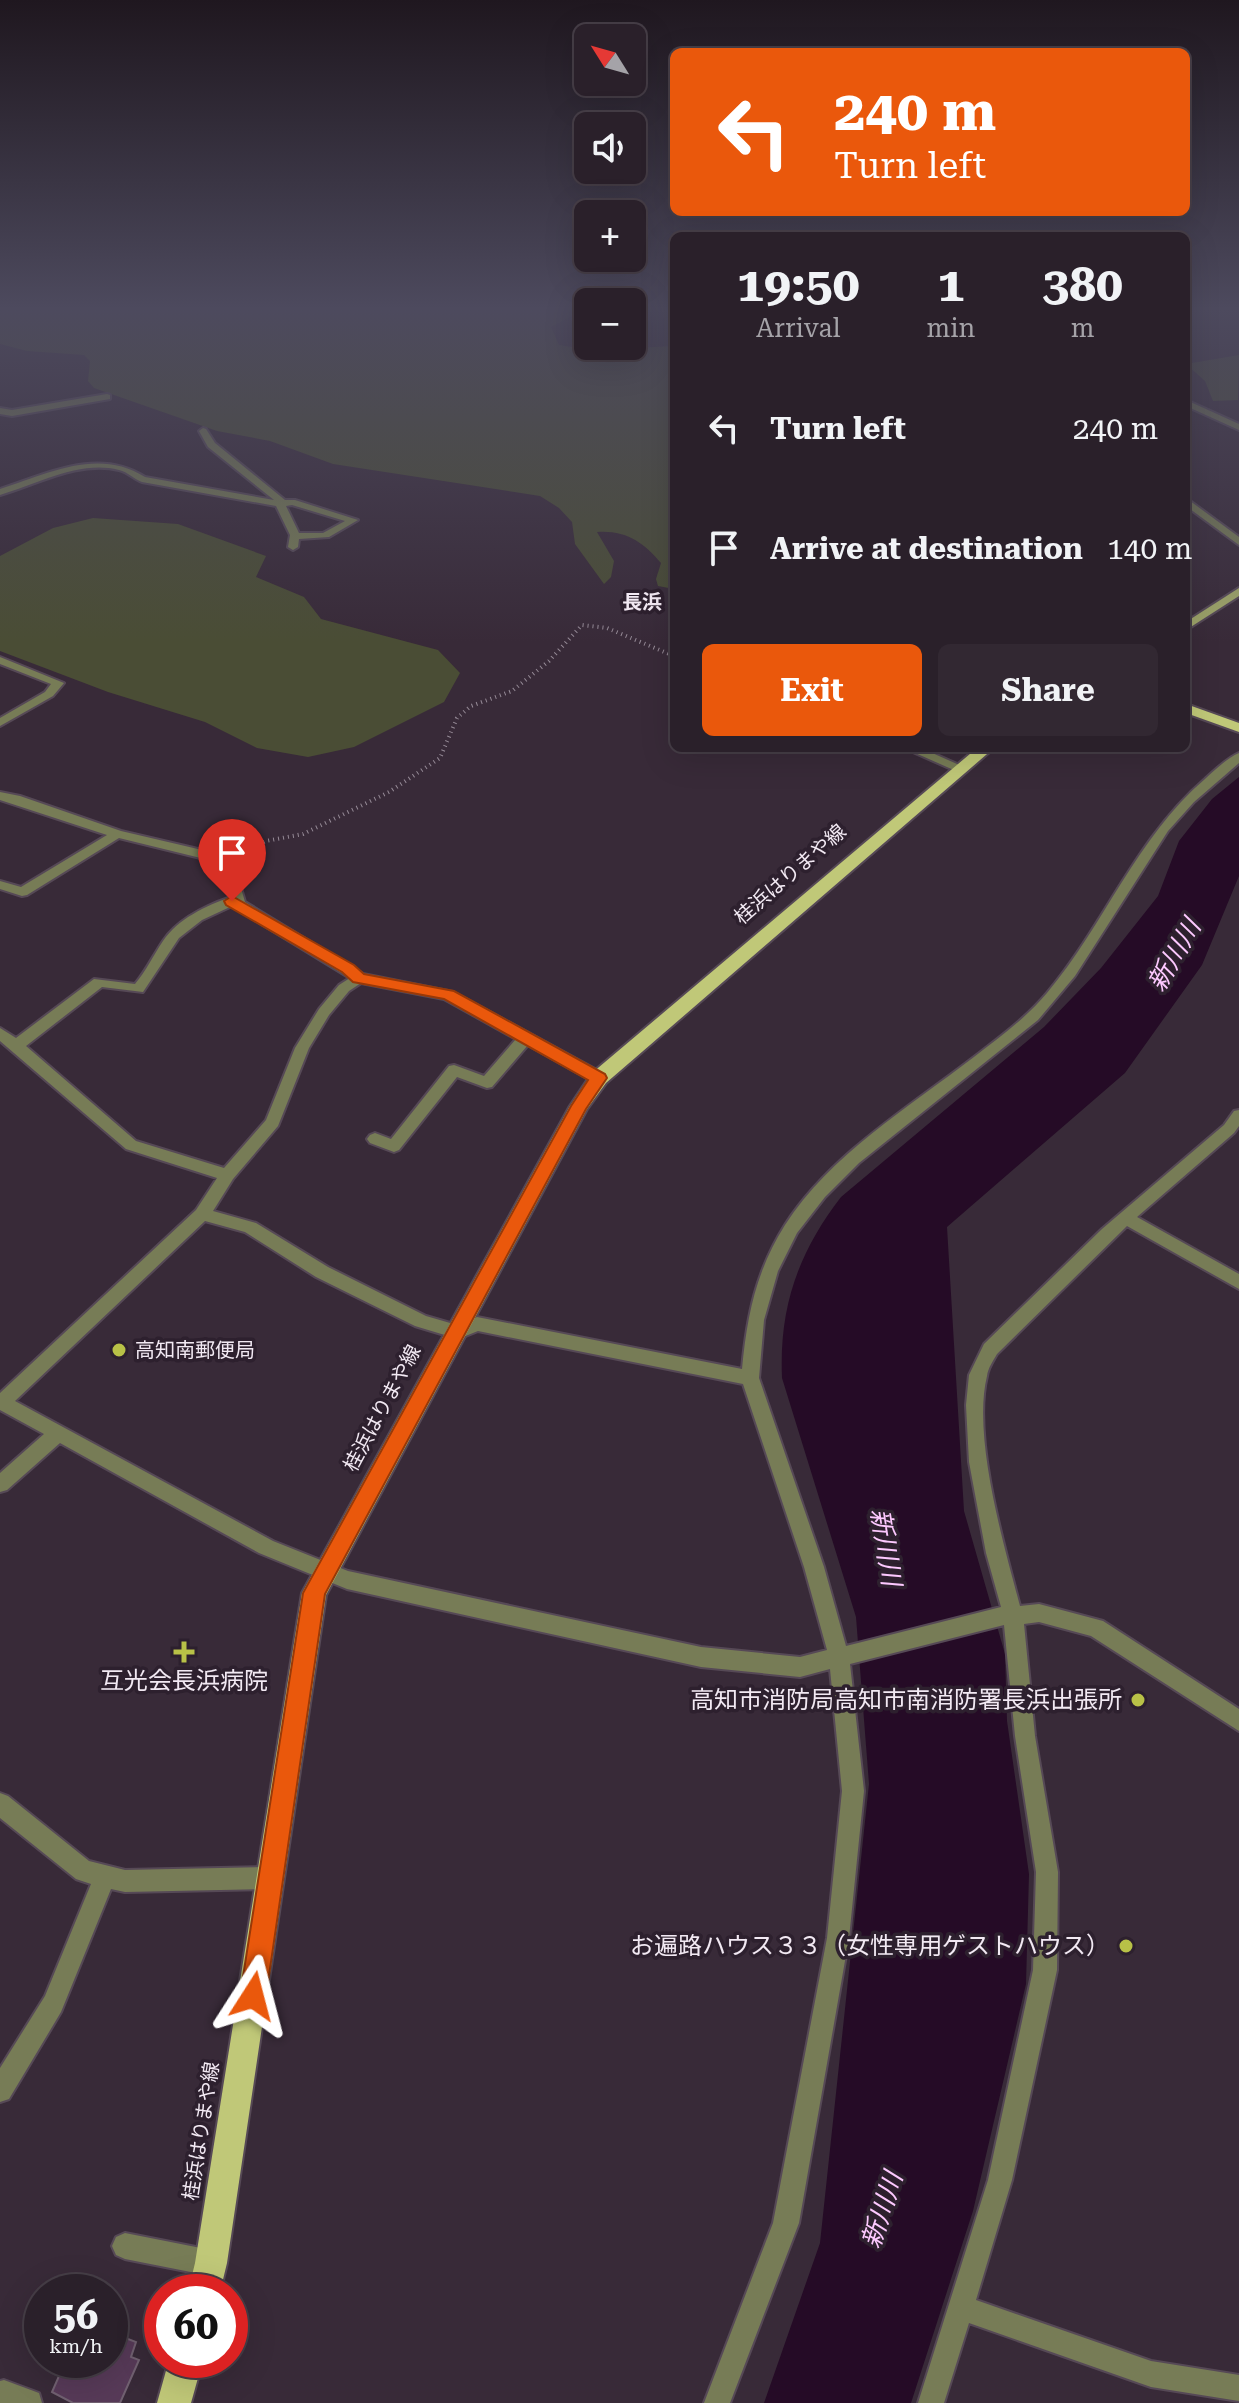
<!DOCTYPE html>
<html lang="en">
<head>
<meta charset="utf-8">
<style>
  :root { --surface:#2a202a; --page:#322832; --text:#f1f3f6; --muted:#a5a3a8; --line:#463e47; --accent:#ea580c }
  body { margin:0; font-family:"Roboto Serif","Noto Sans JP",serif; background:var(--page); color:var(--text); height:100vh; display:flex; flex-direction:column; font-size:30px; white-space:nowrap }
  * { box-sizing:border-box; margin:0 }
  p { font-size:26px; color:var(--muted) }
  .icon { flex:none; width:44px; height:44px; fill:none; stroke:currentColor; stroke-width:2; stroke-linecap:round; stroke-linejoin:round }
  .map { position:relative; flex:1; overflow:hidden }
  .details { position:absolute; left:670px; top:232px; width:520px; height:520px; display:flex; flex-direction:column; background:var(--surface); border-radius:12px; box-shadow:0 8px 32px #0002,0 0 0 2px var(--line) }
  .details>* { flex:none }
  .guide { position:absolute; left:670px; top:48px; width:520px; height:168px; border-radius:12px; box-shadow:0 8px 32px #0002,0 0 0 2px var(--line); background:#ea580c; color:#fff; overflow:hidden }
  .needle { width:52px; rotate:307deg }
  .tools { position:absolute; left:574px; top:24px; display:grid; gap:16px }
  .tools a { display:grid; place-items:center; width:72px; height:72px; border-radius:12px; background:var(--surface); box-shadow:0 8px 32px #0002,0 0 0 2px var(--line); font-size:40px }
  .speed { position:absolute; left:24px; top:2274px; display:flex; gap:16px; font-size:40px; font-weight:700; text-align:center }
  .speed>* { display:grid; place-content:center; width:104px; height:104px; border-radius:50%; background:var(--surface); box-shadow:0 8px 32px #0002,0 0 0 2px var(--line); line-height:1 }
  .speed small { font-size:20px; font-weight:400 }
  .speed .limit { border:12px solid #d22; background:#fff; color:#111 }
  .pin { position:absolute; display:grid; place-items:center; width:68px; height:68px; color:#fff; margin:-82px -34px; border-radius:50% 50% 50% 0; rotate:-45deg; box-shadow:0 0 8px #0007 }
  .pin .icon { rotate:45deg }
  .me { position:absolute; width:88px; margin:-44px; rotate:9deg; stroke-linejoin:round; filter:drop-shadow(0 0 6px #0008) }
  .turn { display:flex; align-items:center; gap:28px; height:168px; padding:0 32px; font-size:36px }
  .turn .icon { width:104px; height:104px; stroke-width:2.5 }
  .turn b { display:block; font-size:56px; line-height:68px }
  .eta { display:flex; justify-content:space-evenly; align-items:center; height:136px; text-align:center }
  .eta b { font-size:48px; font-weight:700; line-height:56px }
  .action { display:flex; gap:16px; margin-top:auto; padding:16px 32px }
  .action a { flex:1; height:92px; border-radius:12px; background:var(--accent); color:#fff; font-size:32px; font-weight:700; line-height:92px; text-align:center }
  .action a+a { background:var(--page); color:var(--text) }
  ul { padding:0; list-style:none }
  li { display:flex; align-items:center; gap:24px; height:120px; padding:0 32px }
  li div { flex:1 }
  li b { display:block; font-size:30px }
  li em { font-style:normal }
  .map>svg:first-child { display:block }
  .green { fill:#4a4d35 }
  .water { fill:#250b26 }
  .building { fill:#573a58; stroke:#716171; stroke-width:2 }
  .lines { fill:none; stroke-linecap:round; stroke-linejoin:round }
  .service-casing { stroke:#564956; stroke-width:4 }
  .minor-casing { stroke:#564956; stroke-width:4 }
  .secondary-casing { stroke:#564956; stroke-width:4 }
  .primary-casing { stroke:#564956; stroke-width:4 }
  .path { stroke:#968b97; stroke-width:4; stroke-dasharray:1 4; stroke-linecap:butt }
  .service { fill:#777c56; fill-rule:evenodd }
  .minor { fill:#777c56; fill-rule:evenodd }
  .secondary { fill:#a0a769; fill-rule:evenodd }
  .primary { fill:#c0c878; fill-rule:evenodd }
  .route { fill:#ea580c; stroke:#983908; stroke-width:2 }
  .poi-dot { fill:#b8c147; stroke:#2d202e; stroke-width:3 }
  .labels { text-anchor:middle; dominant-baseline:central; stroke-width:7; stroke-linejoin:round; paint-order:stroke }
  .far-quarter-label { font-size:20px; font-weight:bold; fill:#f2e9f3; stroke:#2d202e }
  .street-label { font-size:20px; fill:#f2e9f3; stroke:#2d202e }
  .poi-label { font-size:20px; fill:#f2e9f3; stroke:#2d202e; text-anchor:start }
  .near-poi-label { font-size:24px; fill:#f2e9f3; stroke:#2d202e; text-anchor:end }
  .near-water-label { font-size:26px; font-style:italic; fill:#fdc9ff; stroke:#2d202e }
</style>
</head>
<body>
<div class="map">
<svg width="1239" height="2403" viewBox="0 0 1239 2403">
  <rect width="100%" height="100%" fill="#382a38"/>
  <g class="green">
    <path d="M0 305H588V316L570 317 551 327 559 345 591 350 674 346V433L671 439 674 446V589L658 586 656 579 661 563C643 542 626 530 597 532L614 561 611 577 604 584 575 544 572 522 559 508 540 496 333 464 270 441 217 431 94 388 88 381 90 361 84 355 27 351 0 344Z"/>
    <polygon points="1239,355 1238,400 1213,401 1205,381 1186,364"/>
    <polygon points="93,518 178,524 266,556 256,577 304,597 321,619 438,650 460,673 444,702 354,747 308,757 257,748 205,722 108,692 0,651 0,556 53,528"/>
  </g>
  <path class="water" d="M1239 777V876L1202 965 1125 1073 947 1227 964 1511 1005 1654 1007 1721 1029 1874 1026 1984 973 2211 911 2403H764L820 2243 869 1784 856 1617 782 1378C779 1307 798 1253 841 1197L1044 1027 1101 968 1158 896 1179 841 1212 799Z"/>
  <polygon class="building" points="110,2332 136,2342 131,2357 139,2360 120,2403 73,2403 52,2392 66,2360 110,2360"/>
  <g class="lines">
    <defs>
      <g id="service">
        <polygon points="107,394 110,395 110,399 12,416 0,414 0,408 12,410"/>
        <path d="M203 428 206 429 215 443 285 500H295L358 520 329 537 299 539 298 547 293 550 288 547 290 535 276 506 142 482C134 479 128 472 119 470 79 460 38 484 0 495V489C47 474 98 447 145 477L274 500 208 447 199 431ZM292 505 345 521 323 533H299L286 506Z"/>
      </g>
      <g id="minor">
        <polygon points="1186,400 1239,424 1239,430 1186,406"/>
        <polygon points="1186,498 1239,537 1239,545 1186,506"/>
        <polygon points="0,657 64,683 53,696 0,726 0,718 45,692 51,684 0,664"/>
        <polygon points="904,748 921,748 966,768 964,771 956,771"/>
        <path d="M1239 753V763L1194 802 1168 831 1075 976 1038 1020 859 1163 825 1197 797 1233 778 1271 764 1320 759 1378 824 1567 846 1646 1001 1607 986 1553 969 1462 966 1405 969 1375 984 1344 1102 1229 1224 1125 1234 1111 1239 1110V1126L1234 1133 1137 1217 1239 1274V1289L1127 1226 997 1354C993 1361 988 1368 987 1376 972 1436 1004 1546 1020 1606L1039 1604 1103 1621 1239 1709V1731L1091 1636 1039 1622 1024 1624 1035 1736 1058 1872 1057 1970 1012 2180 976 2300 1151 2361 1239 2375V2401L1151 2387 969 2323 944 2403H918L988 2180 1033 1970 1036 1872 1015 1736 1004 1625 850 1664 864 1791 849 1938 799 2223 730 2403H704L773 2223 827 1938 842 1791 830 1669 800 1677 701 1667 347 1589 259 1553 60 1443 7 1490 0 1492V1473L44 1434 0 1410V1393L196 1210 217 1178 126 1149 0 1041V1028L16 1038 94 979 135 984C146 971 153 956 163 941 178 919 205 906 231 897L221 863 119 838 27 895 22 896 0 889V881L21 887 107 835 0 800V792L20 796 121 831 232 857 245 902 363 974 453 992 604 1074 606 1078 599 1083 594 1082 528 1045 492 1087 487 1088 457 1077 399 1150 394 1152 370 1143 367 1139 370 1135 375 1133 391 1139 449 1066 454 1065 484 1076 516 1039 444 999 361 983 349 991 329 1015 309 1048 278 1126 233 1179 213 1211 256 1223 328 1267 426 1316 457 1325 477 1317 742 1369C747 1316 756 1271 785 1225 830 1155 909 1107 974 1057 1000 1037 1026 1018 1047 993 1105 924 1136 838 1205 779 1215 770 1227 758 1239 753ZM232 906 350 978 339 985 319 1009 295 1048 266 1120 224 1168 136 1141 26 1046 102 987 143 992 179 938 202 920ZM205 1221 245 1232 316 1277 415 1326 458 1339 478 1331 743 1384 804 1567 827 1650 800 1657 701 1647 348 1571 273 1541 15 1401Z"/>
        <polygon points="0,1793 8,1796 89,1861 125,1870 271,1867 279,1870 282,1878 279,1886 271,1889 125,1892 111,1889 61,2012 9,2099 0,2102 0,2068 45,1996 91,1884 76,1879 0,1818"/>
        <polygon points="125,2233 211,2250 220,2254 224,2263 220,2272 211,2276 125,2259 116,2255 112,2246 116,2237"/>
        <polygon points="4,2380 39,2393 42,2403 0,2403 0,2381"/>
      </g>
      <polygon id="secondary" points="1239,588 1239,596 1186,630 1186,622"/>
      <g id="primary">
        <polygon points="1186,704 1239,723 1239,732 1186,713"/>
        <polygon points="977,748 994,748 606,1083 587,1109 326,1595 227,2263 220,2292 188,2292 195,2263 302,1593 570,1106 592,1073"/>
        <polygon points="169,2360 203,2360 191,2403 157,2403"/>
      </g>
    </defs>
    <use href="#service" class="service-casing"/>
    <use href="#minor" class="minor-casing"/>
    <use href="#secondary" class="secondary-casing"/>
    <use href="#primary" class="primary-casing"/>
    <polyline class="path" points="241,853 266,841 303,834 389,792 440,758 457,718 471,706 512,691 549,661 582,625 607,628 674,656"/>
    <use href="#service" class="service"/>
    <use href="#minor" class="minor"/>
    <use href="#secondary" class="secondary"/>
    <use href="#primary" class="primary"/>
  </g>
  <linearGradient id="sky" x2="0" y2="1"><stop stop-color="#1f171f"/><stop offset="0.48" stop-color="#4d4a5e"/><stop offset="1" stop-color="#4d4a5e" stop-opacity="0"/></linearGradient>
  <rect width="1239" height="642" fill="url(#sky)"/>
  <polygon class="route" points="232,896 354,965 364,974 454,991 605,1074 607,1078 586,1109 325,1594 266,1996 262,2005 253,2009 243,2005 240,1996 303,1593 571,1106 588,1080 444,999 353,982 342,972 226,905 224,901"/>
  <g class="poi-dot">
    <circle cx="119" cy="1350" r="8"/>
    <path d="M180 1640h8v8h8v8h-8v8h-8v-8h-8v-8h8z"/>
    <circle cx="1138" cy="1700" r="8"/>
    <circle cx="1126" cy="1946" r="8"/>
  </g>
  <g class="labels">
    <g class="far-quarter-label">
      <text x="642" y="602">長浜</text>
    </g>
    <g class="street-label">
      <text transform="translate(790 874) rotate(-41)">桂浜はりまや線</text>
      <text transform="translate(382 1408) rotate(-62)">桂浜はりまや線</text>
      <text transform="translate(201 2131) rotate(-81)">桂浜はりまや線</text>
    </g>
    <g class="poi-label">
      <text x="135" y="1350">高知南郵便局</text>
    </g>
    <g class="near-poi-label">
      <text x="184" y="1681" text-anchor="middle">互光会長浜病院</text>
      <text x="1122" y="1700">高知市消防局高知市南消防署長浜出張所</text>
      <text x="1110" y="1946">お遍路ハウス３３（女性専用ゲストハウス）</text>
    </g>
    <g class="near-water-label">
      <text transform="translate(1174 955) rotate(-60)">新川川</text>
      <text transform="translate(886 1547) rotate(81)">新川川</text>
      <text transform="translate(882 2210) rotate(-72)">新川川</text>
    </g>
  </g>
</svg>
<div class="tools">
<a><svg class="needle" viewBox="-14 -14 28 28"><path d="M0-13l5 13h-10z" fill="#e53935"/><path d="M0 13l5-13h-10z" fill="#a5a3a8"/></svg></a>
<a><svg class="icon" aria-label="sound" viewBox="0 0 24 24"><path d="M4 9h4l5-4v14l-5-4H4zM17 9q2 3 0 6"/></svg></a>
<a>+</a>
<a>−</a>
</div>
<div class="speed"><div>56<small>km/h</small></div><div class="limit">60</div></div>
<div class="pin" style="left:232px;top:901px;background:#d93025"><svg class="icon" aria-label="arrive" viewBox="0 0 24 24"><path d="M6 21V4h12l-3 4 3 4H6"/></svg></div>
<svg class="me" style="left:253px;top:1996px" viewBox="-20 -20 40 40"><path d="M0-17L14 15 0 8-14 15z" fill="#ea580c" stroke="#fff" stroke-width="4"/></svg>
<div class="guide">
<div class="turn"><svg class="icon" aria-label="left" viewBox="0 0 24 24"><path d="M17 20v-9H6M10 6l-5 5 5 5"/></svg><div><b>240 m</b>Turn left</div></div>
</div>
<section class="details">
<div class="eta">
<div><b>19:50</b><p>Arrival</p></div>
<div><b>1</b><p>min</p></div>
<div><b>380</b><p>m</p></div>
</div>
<ul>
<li><svg class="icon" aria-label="left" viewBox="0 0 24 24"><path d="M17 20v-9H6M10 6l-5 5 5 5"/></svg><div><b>Turn left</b></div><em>240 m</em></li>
<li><svg class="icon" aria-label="arrive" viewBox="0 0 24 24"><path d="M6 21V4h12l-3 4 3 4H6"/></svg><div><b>Arrive at destination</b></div><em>140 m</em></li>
</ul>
<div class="action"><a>Exit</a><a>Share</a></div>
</section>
</div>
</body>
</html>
